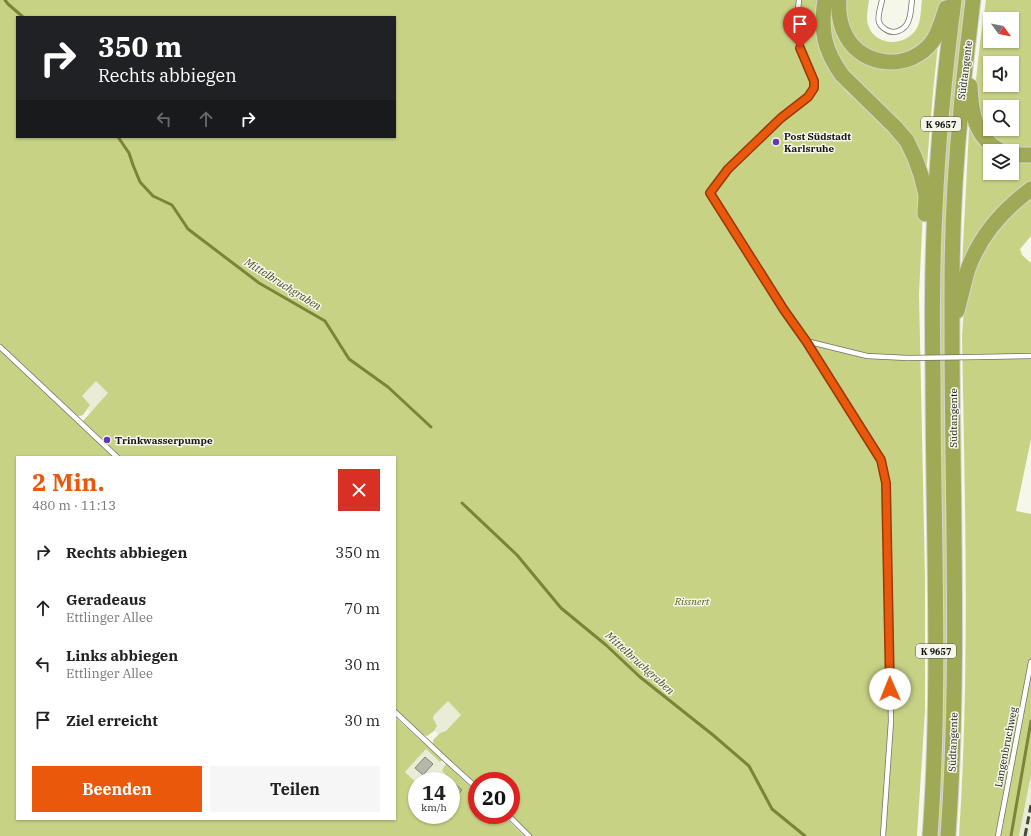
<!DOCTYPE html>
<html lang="de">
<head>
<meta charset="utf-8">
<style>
  :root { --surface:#fff; --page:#f6f6f6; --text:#222; --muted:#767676; --accent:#ea580c }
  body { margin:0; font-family:"IBM Plex Serif",serif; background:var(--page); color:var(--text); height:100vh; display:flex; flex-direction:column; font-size:15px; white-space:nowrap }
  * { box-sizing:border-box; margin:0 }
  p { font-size:13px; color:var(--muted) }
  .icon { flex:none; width:22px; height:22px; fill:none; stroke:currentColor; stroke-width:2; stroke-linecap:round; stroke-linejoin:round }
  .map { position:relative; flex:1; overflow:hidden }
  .panel { position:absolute; left:16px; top:456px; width:380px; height:364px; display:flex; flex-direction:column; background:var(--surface); border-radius:0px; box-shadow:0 1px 3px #0004 }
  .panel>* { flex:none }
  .banner { position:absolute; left:16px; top:16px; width:380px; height:122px; border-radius:0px; box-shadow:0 1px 3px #0004; background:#202124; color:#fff; overflow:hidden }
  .needle { width:26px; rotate:122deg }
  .fabs { position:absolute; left:983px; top:12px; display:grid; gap:8px }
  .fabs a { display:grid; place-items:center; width:36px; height:36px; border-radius:0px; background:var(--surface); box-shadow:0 1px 3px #0004; font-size:20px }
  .speed { position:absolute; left:408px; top:772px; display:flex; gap:8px; font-size:20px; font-weight:700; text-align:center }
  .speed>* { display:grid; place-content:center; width:52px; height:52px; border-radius:50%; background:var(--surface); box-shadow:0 1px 3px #0004; line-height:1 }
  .speed small { font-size:10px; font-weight:400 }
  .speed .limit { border:6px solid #d22; background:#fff; color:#111 }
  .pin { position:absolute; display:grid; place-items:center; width:34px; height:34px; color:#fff; margin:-41px -17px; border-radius:50% 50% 50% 0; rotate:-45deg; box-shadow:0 0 4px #0007 }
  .pin .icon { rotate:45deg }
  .me { position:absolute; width:44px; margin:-22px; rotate:359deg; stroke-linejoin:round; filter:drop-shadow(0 0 3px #0008) }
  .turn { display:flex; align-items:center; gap:14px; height:84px; padding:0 16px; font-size:18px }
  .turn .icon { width:52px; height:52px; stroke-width:2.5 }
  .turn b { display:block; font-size:28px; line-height:34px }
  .lanes { display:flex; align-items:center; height:38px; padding:0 16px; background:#0003; justify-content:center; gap:20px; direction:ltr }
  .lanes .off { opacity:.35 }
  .round { display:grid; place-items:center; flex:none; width:42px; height:42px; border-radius:0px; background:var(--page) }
  .headline { display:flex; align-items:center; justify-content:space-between; height:68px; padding:0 16px }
  h1 { font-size:24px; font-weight:700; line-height:30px; color:var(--accent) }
  .primary-button { display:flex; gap:8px; margin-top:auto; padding:8px 16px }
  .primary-button a { flex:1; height:46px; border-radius:0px; background:var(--accent); color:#fff; font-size:16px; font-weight:700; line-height:46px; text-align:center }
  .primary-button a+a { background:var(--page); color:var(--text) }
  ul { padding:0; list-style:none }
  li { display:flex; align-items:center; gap:12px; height:56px; padding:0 16px }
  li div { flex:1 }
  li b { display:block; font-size:15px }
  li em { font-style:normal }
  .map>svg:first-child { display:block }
  .built { fill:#e9edd8 }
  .green { fill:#c8d285; fill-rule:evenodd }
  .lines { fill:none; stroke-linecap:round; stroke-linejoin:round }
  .stream { stroke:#7c8439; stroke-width:3 }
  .building { fill:#b6b8ab; stroke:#7e8074 }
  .service-casing { stroke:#707266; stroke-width:6 }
  .trunk-casing { stroke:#d5d5d4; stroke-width:17 }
  .service { stroke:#fff; stroke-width:4.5 }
  .trunk { stroke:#a0aa56; stroke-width:15 }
  .rail { stroke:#464740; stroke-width:3; stroke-dasharray:8 4; stroke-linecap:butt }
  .service-bridge-casing { stroke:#707266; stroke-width:6; stroke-linecap:butt }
  .service-bridge { stroke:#fff; stroke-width:4.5 }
  .route-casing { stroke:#983908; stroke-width:10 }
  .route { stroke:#ea580c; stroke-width:7 }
  .poi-dot { fill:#6438b0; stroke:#f5f7ea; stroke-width:1.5 }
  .labels { text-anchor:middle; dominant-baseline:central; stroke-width:3; stroke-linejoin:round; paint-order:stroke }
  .shield { fill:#f5f7ea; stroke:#585951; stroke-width:1 }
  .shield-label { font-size:9px; font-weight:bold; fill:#141510 }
  .street-label { font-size:10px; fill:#141510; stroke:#f5f7ea }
  .poi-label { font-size:10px; font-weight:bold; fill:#141510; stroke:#f5f7ea; text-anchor:start }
  .park-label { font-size:10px; font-style:italic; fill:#555d10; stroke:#f5f7ea }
  .water-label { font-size:11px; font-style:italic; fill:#494e24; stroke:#f5f7ea }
</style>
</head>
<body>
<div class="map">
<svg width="1031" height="836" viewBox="0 0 1031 836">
  <rect width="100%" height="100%" fill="#f5f7ea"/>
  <g class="built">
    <polygon points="96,359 126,386 97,418 67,391"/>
    <polygon points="448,685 477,712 448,743 419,717"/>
    <polygon points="426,749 472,790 451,813 451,781 417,781 417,783 405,772"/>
    <polygon points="1031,775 1031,836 1019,836"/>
  </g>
  <g class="green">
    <path d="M0 0H819L820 48 825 62 836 80 848 93 893 133 908 155 923 210 919 294 925 576V711L917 836H532L511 815V781H477V784L433 745V740L440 733 446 731 461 715 448 701 434 715 433 718 437 726 434 731 427 736 423 735 395 709V457H121L83 421 108 393 96 381 82 396 90 405 83 415 77 417 0 344ZM17 17H395V137H17Z"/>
    <path d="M845 0H869C868 8 866 16 868 25 875 47 906 47 917 28 921 21 921 7 922 0H942L940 11 927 41 901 57 867 52 848 29Z"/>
    <polygon points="962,0 967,0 945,383 946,542 948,589 948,692 941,836 936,836 941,260 945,156 955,52"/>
    <path d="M986 0H1031V149H1012L1007 148 985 132 974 99 980 43ZM990 19H1012V41H990ZM990 63H1012V85H990ZM990 107H1012V129H990Z"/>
    <polygon points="828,3 867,62 938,45 933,92 927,164 926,166 857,84 832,48"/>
    <polygon points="970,128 990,151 990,173 1012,173 1012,159 1031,159 1031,183 962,266 969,129"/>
    <path d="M1031 195V236L1020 249 1022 255 1031 263V439L1016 511 1031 514V775L1019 836H959C970 670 965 503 962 336L964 307 973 270 995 232Z"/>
    <polygon points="0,350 115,457 17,457 17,819 395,819 395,717 442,760 440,762 426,749 405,772 417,783 417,815 451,815 451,802 462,790 443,772 442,770 446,764 472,788 473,790 472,798 477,802 477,815 503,815 524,836 0,836"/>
  </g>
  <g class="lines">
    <g class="stream">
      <polyline points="5,0 8,4 23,17"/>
      <polyline points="118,137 129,153 133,165 140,182 153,196 172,205 188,229 259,283 325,321 349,359 388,387 431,427"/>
      <polyline points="462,503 517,555 561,608 606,645 640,677 713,735 749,766 772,809 805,836"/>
      <polyline points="1011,836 1031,721"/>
    </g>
  </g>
  <g class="building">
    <polygon points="425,757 433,764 423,775 415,768"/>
    <polygon points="446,776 462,790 451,802 451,781 441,781"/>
  </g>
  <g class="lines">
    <defs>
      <g id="service">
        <polyline points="799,0 797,19 798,40 800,48 814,81 814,88 808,97 781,118 728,169 709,193 785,310 806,341 881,461 886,483 891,721 883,836"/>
        <path d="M882 0C881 6 877 16 879 22 880 25 882 27 885 29 893 35 904 31 908 22 911 16 911 7 912 0"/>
        <polyline points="806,341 867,356 908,358"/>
        <polyline points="0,347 117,457"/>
        <polyline points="978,357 1031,356"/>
        <polyline points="395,712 446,760 477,788"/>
        <polyline points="508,815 529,836"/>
        <polyline points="998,836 1031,662"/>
      </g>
      <g id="trunk">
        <path d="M825 0C820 30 824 50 842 75L895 127 907 141 915 158 921 175 926 195 925 214"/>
        <path d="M839 0C838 12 840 25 846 36 863 68 910 71 932 42 939 33 942 20 946 8"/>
        <path d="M970 86C971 112 975 138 1001 151"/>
        <polyline points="1012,154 1018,155 1031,155"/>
        <path d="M957 311C961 297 964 282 968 269 980 236 1004 209 1031 189"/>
        <path d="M930 836C941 683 933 531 933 378 932 322 932 265 935 209 938 139 945 70 954 0"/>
        <path d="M948 836C960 668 952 500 952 331 952 317 952 303 952 289 952 229 955 169 961 109 964 72 969 36 973 0"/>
      </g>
    </defs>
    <use href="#service" class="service-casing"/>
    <use href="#trunk" class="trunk-casing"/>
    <use href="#service" class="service"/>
    <use href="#trunk" class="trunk"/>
    <polyline class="rail" points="1025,836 1031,805"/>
    <defs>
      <polyline id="service-bridge" points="908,358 978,357"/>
    </defs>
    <use href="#service-bridge" class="service-bridge-casing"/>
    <use href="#service-bridge" class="service-bridge"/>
  </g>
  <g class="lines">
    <defs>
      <polyline id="route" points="800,48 814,81 814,88 808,97 781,118 728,169 710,193 784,310 806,341 881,460 886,483 890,689"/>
    </defs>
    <use href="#route" class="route-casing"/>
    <use href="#route" class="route"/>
  </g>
  <g class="poi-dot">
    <circle cx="776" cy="142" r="4"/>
    <circle cx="107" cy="440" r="4"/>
  </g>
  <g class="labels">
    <g class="shield">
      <rect x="921" y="117" width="40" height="14" rx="3"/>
      <rect x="916" y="644" width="40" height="14" rx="3"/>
    </g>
    <g class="shield-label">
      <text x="941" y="124">K 9657</text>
      <text x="936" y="651">K 9657</text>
    </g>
    <g class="street-label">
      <text transform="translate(965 70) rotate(-83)">Südtangente</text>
      <text transform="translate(953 418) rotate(-90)">Südtangente</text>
      <text transform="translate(953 742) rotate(-88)">Südtangente</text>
      <text transform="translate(1006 747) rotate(-79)">Langenbruchweg</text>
    </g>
    <g class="poi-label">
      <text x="784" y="136">Post Südstadt<tspan x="784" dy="12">Karlsruhe</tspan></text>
      <text x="115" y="440">Trinkwasserpumpe</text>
    </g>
    <g class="park-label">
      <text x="692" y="601">Rissnert</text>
    </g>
    <g class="water-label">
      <text transform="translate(283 284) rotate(32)">Mittelbruchgraben</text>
      <text transform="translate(640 663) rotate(42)">Mittelbruchgraben</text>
    </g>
  </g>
</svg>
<div class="fabs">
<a><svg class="needle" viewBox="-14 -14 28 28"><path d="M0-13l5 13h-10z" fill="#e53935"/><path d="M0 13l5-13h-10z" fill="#767676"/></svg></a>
<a><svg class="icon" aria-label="sound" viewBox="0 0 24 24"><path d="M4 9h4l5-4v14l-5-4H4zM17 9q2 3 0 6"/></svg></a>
<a><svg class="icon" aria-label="search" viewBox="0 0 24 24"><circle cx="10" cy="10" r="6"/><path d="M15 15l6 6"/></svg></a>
<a><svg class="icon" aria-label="layers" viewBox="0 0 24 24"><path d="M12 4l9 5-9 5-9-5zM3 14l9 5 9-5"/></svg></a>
</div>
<div class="speed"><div>14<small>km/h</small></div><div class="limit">20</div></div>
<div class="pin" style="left:800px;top:48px;background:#d93025"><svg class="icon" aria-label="arrive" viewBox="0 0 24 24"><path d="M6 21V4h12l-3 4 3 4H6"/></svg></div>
<svg class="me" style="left:890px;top:689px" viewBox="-20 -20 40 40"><circle r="19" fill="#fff"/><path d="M0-13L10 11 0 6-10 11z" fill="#ea580c"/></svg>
<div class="banner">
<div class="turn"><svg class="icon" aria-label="right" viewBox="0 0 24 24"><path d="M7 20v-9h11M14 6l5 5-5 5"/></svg><div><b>350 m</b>Rechts abbiegen</div></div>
<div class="lanes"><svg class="icon off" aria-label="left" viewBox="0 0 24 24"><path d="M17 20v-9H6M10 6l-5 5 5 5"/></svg><svg class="icon off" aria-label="ahead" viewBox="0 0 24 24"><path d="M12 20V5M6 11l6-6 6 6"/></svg><svg class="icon" aria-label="right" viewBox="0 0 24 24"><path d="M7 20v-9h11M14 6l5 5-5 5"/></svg></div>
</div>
<section class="panel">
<div class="headline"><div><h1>2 Min.</h1><p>480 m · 11:13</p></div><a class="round" style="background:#d93025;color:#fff"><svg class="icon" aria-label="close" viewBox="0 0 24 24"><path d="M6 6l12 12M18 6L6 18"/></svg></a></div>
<ul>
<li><svg class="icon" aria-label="right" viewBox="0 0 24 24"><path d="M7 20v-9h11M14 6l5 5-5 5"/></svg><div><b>Rechts abbiegen</b></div><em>350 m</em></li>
<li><svg class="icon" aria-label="ahead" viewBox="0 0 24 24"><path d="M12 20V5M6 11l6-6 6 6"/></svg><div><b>Geradeaus</b><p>Ettlinger Allee</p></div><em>70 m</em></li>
<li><svg class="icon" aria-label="left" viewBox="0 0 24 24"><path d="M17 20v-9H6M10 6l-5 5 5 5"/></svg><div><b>Links abbiegen</b><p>Ettlinger Allee</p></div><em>30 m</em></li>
<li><svg class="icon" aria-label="arrive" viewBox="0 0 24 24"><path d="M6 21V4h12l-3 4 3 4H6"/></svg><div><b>Ziel erreicht</b></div><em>30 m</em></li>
</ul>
<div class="primary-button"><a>Beenden</a><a>Teilen</a></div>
</section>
</div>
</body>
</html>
